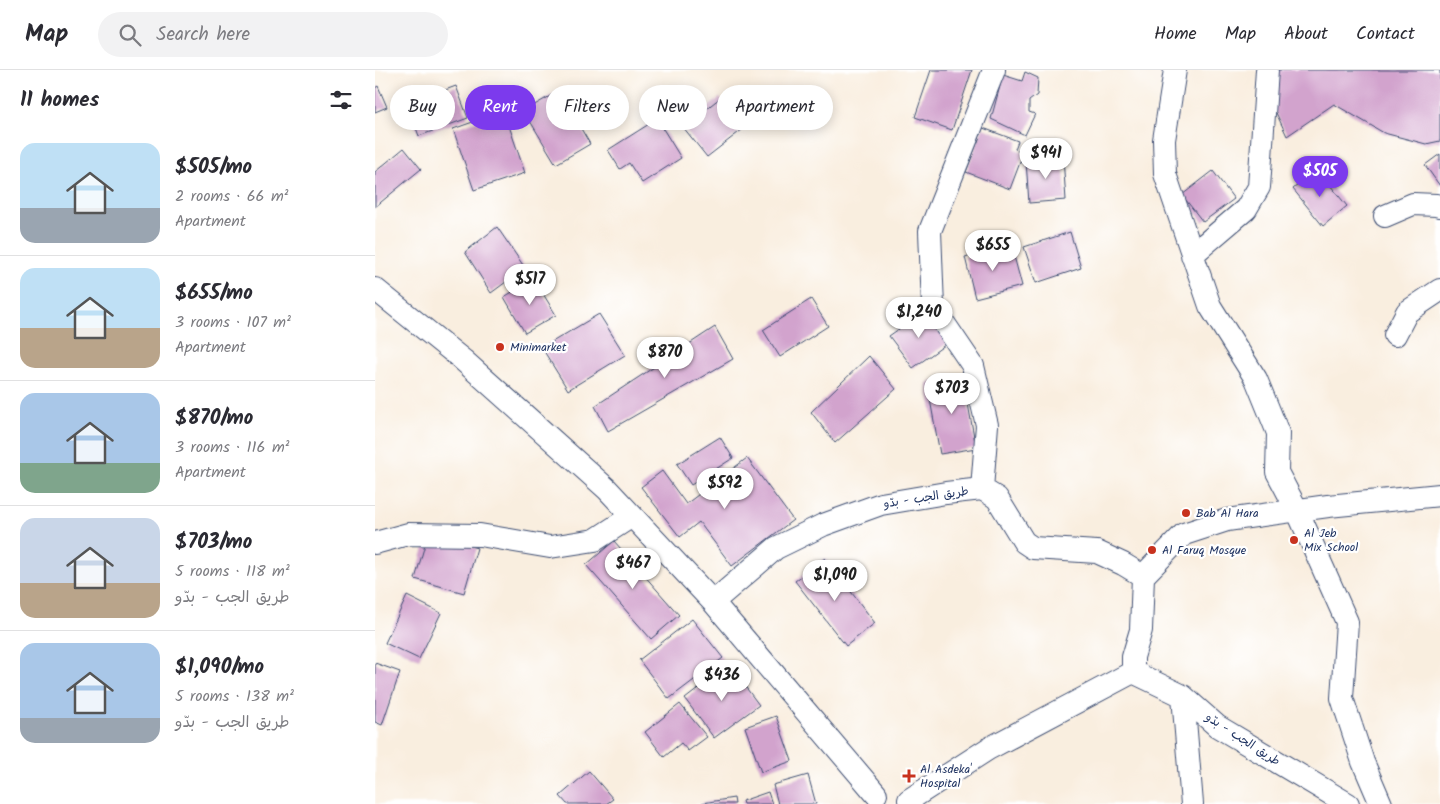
<!DOCTYPE html>
<html lang="en">
<head>
<meta charset="utf-8">
<style>
  body { margin:0; font-family:Kalam,"Playpen Sans Arabic",sans-serif; background:#f2f2f3; color:#2b2b33; height:100vh; display:flex; flex-direction:column; font-size:19px; white-space:nowrap }
  * { box-sizing:border-box; margin:0 }
  p { font-size:16px; color:#7c7c81 }
  .icon { flex:none; width:28px; height:28px; fill:none; stroke:currentColor; stroke-width:2; stroke-linecap:round; stroke-linejoin:round }
  .map { position:relative; flex:1; overflow:hidden }
  .details { display:flex; flex-direction:column; background:#fff; width:375px }
  .details>* { flex:none }
  .guide { position:absolute; left:15px; top:15px; width:475px; height:45px; display:flex; gap:10px }
  .price { position:absolute; translate:-50% -42px; padding:0 11px; border-radius:18px; background:#fff; color:#222; font-size:16px; line-height:32px; filter:drop-shadow(0 1px 2px #0008) }
  .price::after { content:''; position:absolute; left:50%; top:30px; width:15px; height:11px; margin-left:-8px; background:inherit; clip-path:polygon(0 0,100% 0,50% 100%) }
  .price.on { background:#7c3aed; color:#fff }
  ul { padding:0; list-style:none }
  li { display:flex; align-items:center; gap:15px; height:125px; padding:0 20px }
  li+li { border-top:1px solid #e1e1e2 }
  li span { display:grid; place-items:center; flex:none; width:140px; height:100px; border-radius:15px; color:#555 }
  li>.icon { margin-inline-start:auto }
  span .icon { width:60px; height:60px; fill:#fffc; stroke-width:1 }
  li b { font-size:21px }
  h2 { display:flex; justify-content:space-between; align-items:center; height:60px; padding:0 20px; font-size:21px }
  .tag { padding:0 18px; border-radius:22px; background:#fff; box-shadow:0 2px 12px #0003; font-size:18px; line-height:45px }
  .tag.on { background:#7c3aed; color:#fff }
  header { display:flex; align-items:center; gap:30px; box-sizing:border-box; height:70px; padding:0 25px; background:#fff; border-bottom:1px solid #e1e1e2 }
  header strong { font-size:24px }
  nav { display:flex; gap:28px; margin-inline-start:auto; font-size:18px }
  .search { width:350px; height:45px; background:#f2f2f3; display:flex; align-items:center; gap:12px; box-sizing:border-box; padding:0 18px; border-radius:28px; color:#7c7c81; font-size:19px }
  main { display:flex; flex:1; min-height:0 }
  .map>svg:first-child { display:block }
  .building { fill:#d2a3cd }
  .lines { fill:none; stroke-linecap:round; stroke-linejoin:round }
  .minor-casing { stroke:#3c4c71; stroke-width:24 }
  .minor { stroke:#fff; stroke-width:22 }
  .poi-dot { fill:#c8321e; stroke:#fff; stroke-width:2 }
  .labels { text-anchor:middle; stroke-width:4.5; stroke-linejoin:round; paint-order:stroke }
  .poi-label { font-size:12px; fill:#1b2f5e; stroke:#fff; text-anchor:start }
  .street-label { font-size:12px; fill:#1b2f5e; stroke:#fff }
</style>
</head>
<body>
<header>
<strong>Map</strong>
<div class="search"><svg class="icon" aria-label="search" viewBox="0 0 24 24"><circle cx="10" cy="10" r="6"/><path d="M15 15l6 6"/></svg>Search here</div>
<nav><a>Home</a><a>Map</a><a>About</a><a>Contact</a></nav>
</header>
<main>
<section class="details">
<h2>11 homes<svg class="icon" aria-label="filters" viewBox="0 0 24 24"><path d="M4 7h16M4 17h16"/><circle cx="9" cy="7" r="2"/><circle cx="15" cy="17" r="2"/></svg></h2>
<ul>
<li><span style="background:linear-gradient(#bfe0f5 65%,#9aa5b1 0)"><svg class="icon" aria-label="home" viewBox="0 0 24 24"><path d="M3 11l9-7 9 7M6 9v11h12V9"/></svg></span><div><b>$505/mo</b><p>2 rooms · 66 m²</p><p>Apartment</p></div></li>
<li><span style="background:linear-gradient(#bfe0f5 60%,#b9a48a 0)"><svg class="icon" aria-label="home" viewBox="0 0 24 24"><path d="M3 11l9-7 9 7M6 9v11h12V9"/></svg></span><div><b>$655/mo</b><p>3 rooms · 107 m²</p><p>Apartment</p></div></li>
<li><span style="background:linear-gradient(#a9c7e8 70%,#7fa58c 0)"><svg class="icon" aria-label="home" viewBox="0 0 24 24"><path d="M3 11l9-7 9 7M6 9v11h12V9"/></svg></span><div><b>$870/mo</b><p>3 rooms · 116 m²</p><p>Apartment</p></div></li>
<li><span style="background:linear-gradient(#c9d6e8 65%,#b9a48a 0)"><svg class="icon" aria-label="home" viewBox="0 0 24 24"><path d="M3 11l9-7 9 7M6 9v11h12V9"/></svg></span><div><b>$703/mo</b><p>5 rooms · 118 m²</p><p>طريق الجب - بدّو</p></div></li>
<li><span style="background:linear-gradient(#a9c7e8 75%,#9aa5b1 0)"><svg class="icon" aria-label="home" viewBox="0 0 24 24"><path d="M3 11l9-7 9 7M6 9v11h12V9"/></svg></span><div><b>$1,090/mo</b><p>5 rooms · 138 m²</p><p>طريق الجب - بدّو</p></div></li>
</ul>
</section>
<div class="map">
<svg width="1065" height="734" viewBox="0 0 1065 734">
  <rect width="100%" height="100%" fill="#fff"/>
  <filter id="ink" filterUnits="userSpaceOnUse"><feTurbulence type="fractalNoise" baseFrequency=".02" numOctaves="2"/><feDisplacementMap in="SourceGraphic" scale="10" xChannelSelector="R" yChannelSelector="G"/><feConvolveMatrix kernelMatrix="1 2 1 2 8 2 1 2 1" color-interpolation-filters="sRGB"/></filter>
  <filter id="wash" filterUnits="userSpaceOnUse"><feTurbulence type="fractalNoise" baseFrequency=".0096" numOctaves="4" result="noise"/><feDisplacementMap in="SourceGraphic" scale="20" xChannelSelector="R" yChannelSelector="G"/><feGaussianBlur stdDeviation="1.12" result="paint"/><feColorMatrix in="noise" values="0 0 0 0 0 0 0 0 0 0 0 0 0 0 0 0 0 1.4 0 .05"/><feComposite in="paint" operator="in"/></filter>
  <g filter="url(#wash)">
    <rect width="100%" height="100%" fill="#f9eedf"/>
    <g id="blocks">
      <path class="building" d="M556 0H597L577 60 540 47Z
        M896 0H1065V71L1051 74 1009 63 959 34 912 66 895 30Z
        M650 2 663 8 662 25 654 31V42L660 44 650 65 616 49 628 5 647 11Z
        M3 16 12 37 0 42V18Z
        M81 16 93 48 44 66 32 34Z
        M184 21 215 74 181 94 149 41Z
        M345 28 368 59 332 87 308 57Z
        M129 41 150 103 99 120 78 59Z
        M282 49 306 88 267 113 254 93 245 99 233 80Z
        M608 58 643 71 640 79 649 82 635 119 591 102Z
        M29 78 46 99 0 137V102Z
        M1065 84V116L1050 95Z
        M688 88 691 130 654 133 651 91Z
        M942 99 972 136 948 156 918 119Z
        M838 101 859 129 828 152 807 125Z
        M122 157 150 198 116 223 90 182Z
        M695 162 706 198 661 213 649 177Z
        M636 175 647 216 600 228 590 187Z
        M159 209 181 245 150 263 129 227Z
        M436 229 453 256 405 287 388 260Z
        M551 240 574 272 538 298 514 266Z
        M224 244 250 285 193 320 167 278Z
        M340 257 358 289 233 361 220 336Z
        M494 286 521 319 460 373 436 342Z
        M588 306 601 378 565 384 552 313Z
        M345 367 358 388 316 415 302 394Z
        M372 388 418 450 357 496 324 452 305 467 266 417 287 401 311 434Z
        M53 464 102 478 89 523 40 509Z
        M239 471 304 545 276 569 211 495Z
        M450 488 500 553 471 576 420 511Z
        M32 526 66 543 44 589 10 573Z
        M317 549 348 588 294 629 264 590Z
        M0 593 25 602 7 655 0 652Z
        M354 595 384 635 339 668 310 629Z
        M305 634 332 667 313 681 306 673 289 687 270 662Z
        M401 646 417 691 386 702 370 657Z
        M214 701 238 729 231 734H192L185 726Z
        M433 705 441 734H403L398 715Z
        M393 722 397 734H368L367 731Z
        M359 728 360 734H327V733Z"/>
    </g>
  </g>
  <g filter="url(#ink)">
    <use href="#blocks" fill-opacity="0" stroke="#3c4c71" stroke-width="1"/>
    <g class="lines">
      <defs>
        <path id="minor" d="M800 0 789 70 790 104 835 236 881 309 903 363 902 402 922 440 972 552 967 628 988 692 1006 734
          M1010 146 1038 134 1061 135 1065 136
          M817 185 871 139 884 117 892 0
          M0 219 88 290 232 419 338 532 501 724
          M1020 265 1032 242 1065 220
          M607 419 612 355 598 296 558 237 555 161 619 0
          M0 473 33 464 105 465 175 477 220 470 257 446
          M768 506 809 464 852 450 953 436 1065 425
          M338 532 401 478 448 455 506 434 571 423 607 419 622 428 649 472 658 478 722 482 748 494 768 506 766 560 758 587V602L808 626 842 656 973 734
          M808 626 817 734
          M534 730 613 679 758 602"/>
      </defs>
      <use href="#minor" class="minor-casing"/>
      <use href="#minor" class="minor"/>
    </g>
  </g>
  <g class="poi-dot">
    <circle cx="125" cy="277" r="5"/>
    <circle cx="811" cy="443" r="5"/>
    <circle cx="919" cy="470" r="5"/>
    <circle cx="777" cy="480" r="5"/>
    <path d="M531.5 698.5h5v5h5v5h-5v5h-5v-5h-5v-5h5z"/>
  </g>
  <g class="labels">
    <g class="poi-label">
      <text x="135" y="281">Minimarket</text>
      <text x="821" y="447">Bab Al Hara</text>
      <text x="929" y="467">Al Jeb<tspan x="929" dy="14">Mix School</tspan></text>
      <text x="787" y="484">Al Faruq Mosque</text>
      <text x="545" y="703">Al Asdeka'<tspan x="545" dy="14">Hospital</tspan></text>
    </g>
    <g class="street-label">
      <text transform="translate(551 427) rotate(-9)" y="4">طريق الجب - بدّو</text>
      <text transform="translate(868 669) rotate(33)" y="4">طريق الجب - بدّو</text>
    </g>
  </g>
</svg>
<b class="price" style="left:671px;top:110px">$941</b>
<b class="price on" style="left:945px;top:128px">$505</b>
<b class="price" style="left:618px;top:202px">$655</b>
<b class="price" style="left:155px;top:236px">$517</b>
<b class="price" style="left:544px;top:269px">$1,240</b>
<b class="price" style="left:290px;top:309px">$870</b>
<b class="price" style="left:577px;top:345px">$703</b>
<b class="price" style="left:350px;top:440px">$592</b>
<b class="price" style="left:258px;top:520px">$467</b>
<b class="price" style="left:460px;top:532px">$1,090</b>
<b class="price" style="left:347px;top:632px">$436</b>
<div class="guide">
<a class="tag">Buy</a>
<a class="tag on">Rent</a>
<a class="tag">Filters</a>
<a class="tag">New</a>
<a class="tag">Apartment</a>
</div>
</div>
</main>
</body>
</html>
